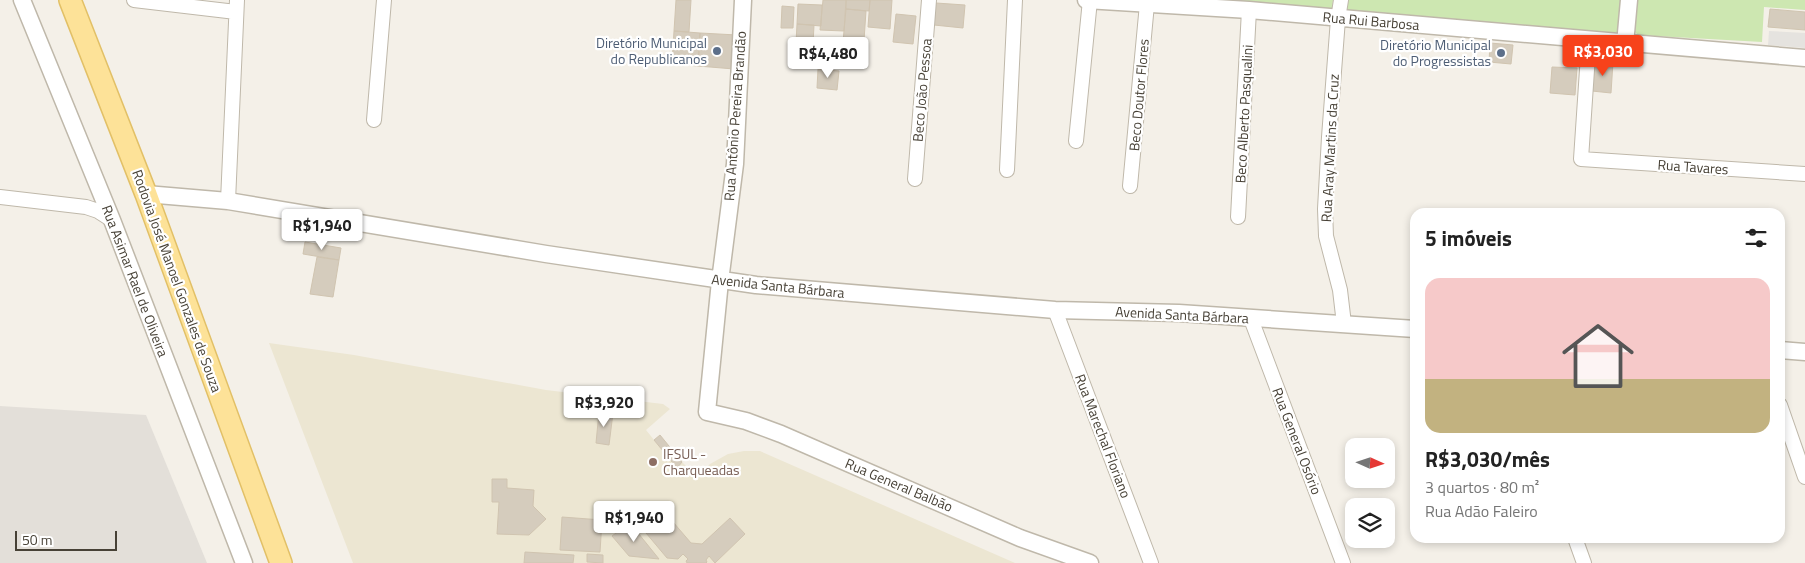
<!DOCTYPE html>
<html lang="pt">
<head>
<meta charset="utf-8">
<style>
  body { margin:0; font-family:"Titillium Web",sans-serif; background:#f2f2f2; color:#222; height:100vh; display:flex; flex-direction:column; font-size:19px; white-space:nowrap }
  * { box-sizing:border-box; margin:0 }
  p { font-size:16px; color:#767676 }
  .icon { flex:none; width:28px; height:28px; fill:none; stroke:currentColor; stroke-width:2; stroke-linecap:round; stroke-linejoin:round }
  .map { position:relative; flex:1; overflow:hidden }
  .details { position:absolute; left:1410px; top:208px; width:375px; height:335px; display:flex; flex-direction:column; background:#fff; border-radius:15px; box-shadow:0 2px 8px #0003 }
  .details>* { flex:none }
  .needle { width:32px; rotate:93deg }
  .fabs { position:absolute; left:1345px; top:438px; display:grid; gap:10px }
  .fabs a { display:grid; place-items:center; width:50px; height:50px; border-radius:10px; background:#fff; box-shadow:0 2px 8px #0003; font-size:25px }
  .scale { position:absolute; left:15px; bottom:12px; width:102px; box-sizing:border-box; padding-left:5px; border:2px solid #474136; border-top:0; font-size:14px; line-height:18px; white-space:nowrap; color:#474136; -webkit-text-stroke:4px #fff; paint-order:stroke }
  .price { position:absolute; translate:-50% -42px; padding:0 11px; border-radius:5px; background:#fff; color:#222; font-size:16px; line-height:32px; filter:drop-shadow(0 1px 2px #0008) }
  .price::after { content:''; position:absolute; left:50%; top:30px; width:15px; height:11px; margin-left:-8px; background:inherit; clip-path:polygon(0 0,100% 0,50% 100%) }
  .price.current { background:#f7421b; color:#fff }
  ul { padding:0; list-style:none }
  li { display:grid; align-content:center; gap:10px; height:265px; padding:0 15px }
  li span { display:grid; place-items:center; height:155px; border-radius:15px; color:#555 }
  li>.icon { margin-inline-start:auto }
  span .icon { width:90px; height:90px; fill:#fffc; stroke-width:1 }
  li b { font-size:21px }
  h2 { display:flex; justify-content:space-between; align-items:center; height:60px; padding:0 15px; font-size:21px }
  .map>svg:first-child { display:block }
  .industrial { fill:#e3dfd9 }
  .education { fill:#ece6d2 }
  .green { fill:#cde7b1 }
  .parking { fill:#e5e3df }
  .building { fill:#d5ccbd; stroke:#d0c4b0 }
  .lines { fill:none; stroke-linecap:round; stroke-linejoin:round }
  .minor-casing { stroke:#bfb8aa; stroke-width:16 }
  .tertiary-casing { stroke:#bfb8aa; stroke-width:19 }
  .primary-casing { stroke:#e2c067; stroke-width:24 }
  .minor { stroke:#fff; stroke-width:14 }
  .tertiary { stroke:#fff; stroke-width:16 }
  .primary { stroke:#fde298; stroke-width:21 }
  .service-dot { fill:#5c6f8a; stroke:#fff; stroke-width:2 }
  .education-dot { fill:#8d6e63; stroke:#fff; stroke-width:2 }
  .labels { text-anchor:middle; stroke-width:4.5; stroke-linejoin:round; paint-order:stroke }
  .street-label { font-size:14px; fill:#474136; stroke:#fff }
  .service-label { font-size:14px; fill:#4e5e75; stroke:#fff; text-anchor:end }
  .education-label { font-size:14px; fill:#785e54; stroke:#fff; text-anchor:start }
</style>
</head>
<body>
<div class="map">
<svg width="1805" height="563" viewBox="0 0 1805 563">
  <rect width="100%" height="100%" fill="#f4f0e8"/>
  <path class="industrial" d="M0 406 146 415 207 563H0Z"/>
  <path class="education" d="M269 343 354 355 546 390 663 404 670 409 646 430 676 467 682 462 696 476 710 464 728 454 744 451H760L1015 563H353Z"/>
  <path class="green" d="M1202 0H1333L1332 10Z
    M1348 0H1624L1619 31 1613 34 1346 12Z
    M1638 0H1805V10L1764 7 1762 42 1638 35 1635 32Z"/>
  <path class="parking" d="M1769 31 1805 33V48L1768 45Z"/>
  <path class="building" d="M676 0H691L689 32 674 31Z
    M823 0H846L844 31 820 30Z
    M846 0H870L869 11 846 9Z
    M870 0H892L890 29 868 27Z
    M936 3 965 5 963 28 934 25Z
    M798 4 822 5 821 26 797 24Z
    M782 6 794 7 793 28H781Z
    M846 9 866 11 863 55 842 53Z
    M1770 9 1805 12V30L1768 27Z
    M896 14 916 16 913 44 893 42Z
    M797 24 814 25 813 44 796 43Z
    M674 31 700 33 698 66 672 64Z
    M700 33 737 35 734 69 698 66Z
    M796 43 819 44V53L795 51Z
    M1490 43 1513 45 1511 64 1489 62Z
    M819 47 830 48 829 70 818 69Z
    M1594 61 1613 62 1611 93 1592 91Z
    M1552 67 1577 68 1575 95 1550 93Z
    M818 69 839 71 837 90 817 88Z
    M305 242 341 248 339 260 303 254Z
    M317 257 339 260 333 297 310 294Z
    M599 412 613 413 609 445 596 443Z
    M660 435 682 462 677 468 654 440Z
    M492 479H507V488L534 490 533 506 546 519 529 535 497 534 499 502H492Z
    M667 515 691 543 702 544 730 518 745 534 715 563 709 556 706 560 707 562 706 563H687L686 561 688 559 683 554 678 559 667 558 646 533Z
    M562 517 602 520 600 552 560 550Z
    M630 523 659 559 629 556 612 536Z
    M525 552 574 555 573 563H524Z
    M587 554 603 555V563L587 562Z"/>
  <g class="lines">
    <defs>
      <path id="minor" d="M134 0 236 12
        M1341 0 1338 19 1329 137 1325 209 1326 236 1340 290 1344 324
        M1589 40 1581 159 1805 174
        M374 120 384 0
        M1076 141 1090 0
        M1007 170 1015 0
        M915 179 929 0
        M1130 186 1147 4
        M0 197 86 207 98 211 112 220
        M228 201 237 0
        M1238 217 1249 10
        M1055 310 1151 563
        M1251 319 1343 563
        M1780 405 1805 477
        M1575 538 1584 563"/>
      <path id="tertiary" d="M22 0 112 220 244 563
        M743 0 735 164 720 281 707 412 746 421 781 434 1020 538 1090 563
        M1086 0 1249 10 1805 58
        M1625 44 1629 0
        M146 194 228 201 546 254 756 285 1055 310 1179 313 1415 329
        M1780 350 1805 352"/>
      <path id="primary" d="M70 0 146 194 281 563"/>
    </defs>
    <use href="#minor" class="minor-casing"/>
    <use href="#tertiary" class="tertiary-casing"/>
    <use href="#primary" class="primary-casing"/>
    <use href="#minor" class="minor"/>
    <use href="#tertiary" class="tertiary"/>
    <use href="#primary" class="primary"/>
  </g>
  <g class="service-dot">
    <circle cx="717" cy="51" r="5"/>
    <circle cx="1501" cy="53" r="5"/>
  </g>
  <circle class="education-dot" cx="653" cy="462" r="5"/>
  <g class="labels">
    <g class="street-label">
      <text transform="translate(1371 21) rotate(5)" y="5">Rua Rui Barbosa</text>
      <text transform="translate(922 90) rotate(-85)" y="5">Beco João Pessoa</text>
      <text transform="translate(1139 95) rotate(-85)" y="5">Beco Doutor Flores</text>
      <text transform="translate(1244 114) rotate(-87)" y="5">Beco Alberto Pasqualini</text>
      <text transform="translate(735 116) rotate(-86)" y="5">Rua Antônio Pereira Brandão</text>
      <text transform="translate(1330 148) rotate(-87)" y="5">Rua Aray Martins da Cruz</text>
      <text transform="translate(1693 167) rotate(4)" y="5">Rua Tavares</text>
      <text transform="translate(135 281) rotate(69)" y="5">Rua Asimar Rael de Oliveira</text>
      <text transform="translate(177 281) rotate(70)" y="5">Rodovia José Manoel Gonzales de Souza</text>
      <text transform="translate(778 286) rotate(6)" y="5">Avenida Santa Bárbara</text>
      <text transform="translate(1182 315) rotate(3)" y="5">Avenida Santa Bárbara</text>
      <text transform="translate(1103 436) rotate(69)" y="5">Rua Marechal Floriano</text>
      <text transform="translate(1297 441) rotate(69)" y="5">Rua General Osório</text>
      <text transform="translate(899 485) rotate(23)" y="5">Rua General Balbão</text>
    </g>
    <g class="service-label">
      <text x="707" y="48">Diretório Municipal<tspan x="707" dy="16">do Republicanos</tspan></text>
      <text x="1491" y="50">Diretório Municipal<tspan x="1491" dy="16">do Progressistas</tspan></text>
    </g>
    <g class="education-label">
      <text x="663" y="459">IFSUL -<tspan x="663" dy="16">Charqueadas</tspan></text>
    </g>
  </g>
</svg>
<div class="fabs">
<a><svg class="needle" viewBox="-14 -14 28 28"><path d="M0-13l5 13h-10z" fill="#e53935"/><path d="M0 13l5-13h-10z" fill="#767676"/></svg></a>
<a><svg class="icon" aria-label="layers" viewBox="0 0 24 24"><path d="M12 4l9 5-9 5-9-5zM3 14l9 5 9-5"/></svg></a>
</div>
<div class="scale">50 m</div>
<b class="price current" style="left:1603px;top:77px">R$3,030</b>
<b class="price" style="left:828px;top:79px">R$4,480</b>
<b class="price" style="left:322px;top:251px">R$1,940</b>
<b class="price" style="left:604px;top:428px">R$3,920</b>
<b class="price" style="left:634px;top:543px">R$1,940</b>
<section class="details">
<h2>5 imóveis<svg class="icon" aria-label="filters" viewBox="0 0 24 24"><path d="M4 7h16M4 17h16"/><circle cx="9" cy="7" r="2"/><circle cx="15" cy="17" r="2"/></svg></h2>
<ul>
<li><span style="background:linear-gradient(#f6c9c9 65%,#c2b280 0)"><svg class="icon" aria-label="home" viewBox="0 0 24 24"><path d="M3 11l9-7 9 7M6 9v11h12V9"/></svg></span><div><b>R$3,030/mês</b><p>3 quartos · 80 m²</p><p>Rua Adão Faleiro</p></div></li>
</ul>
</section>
</div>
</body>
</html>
